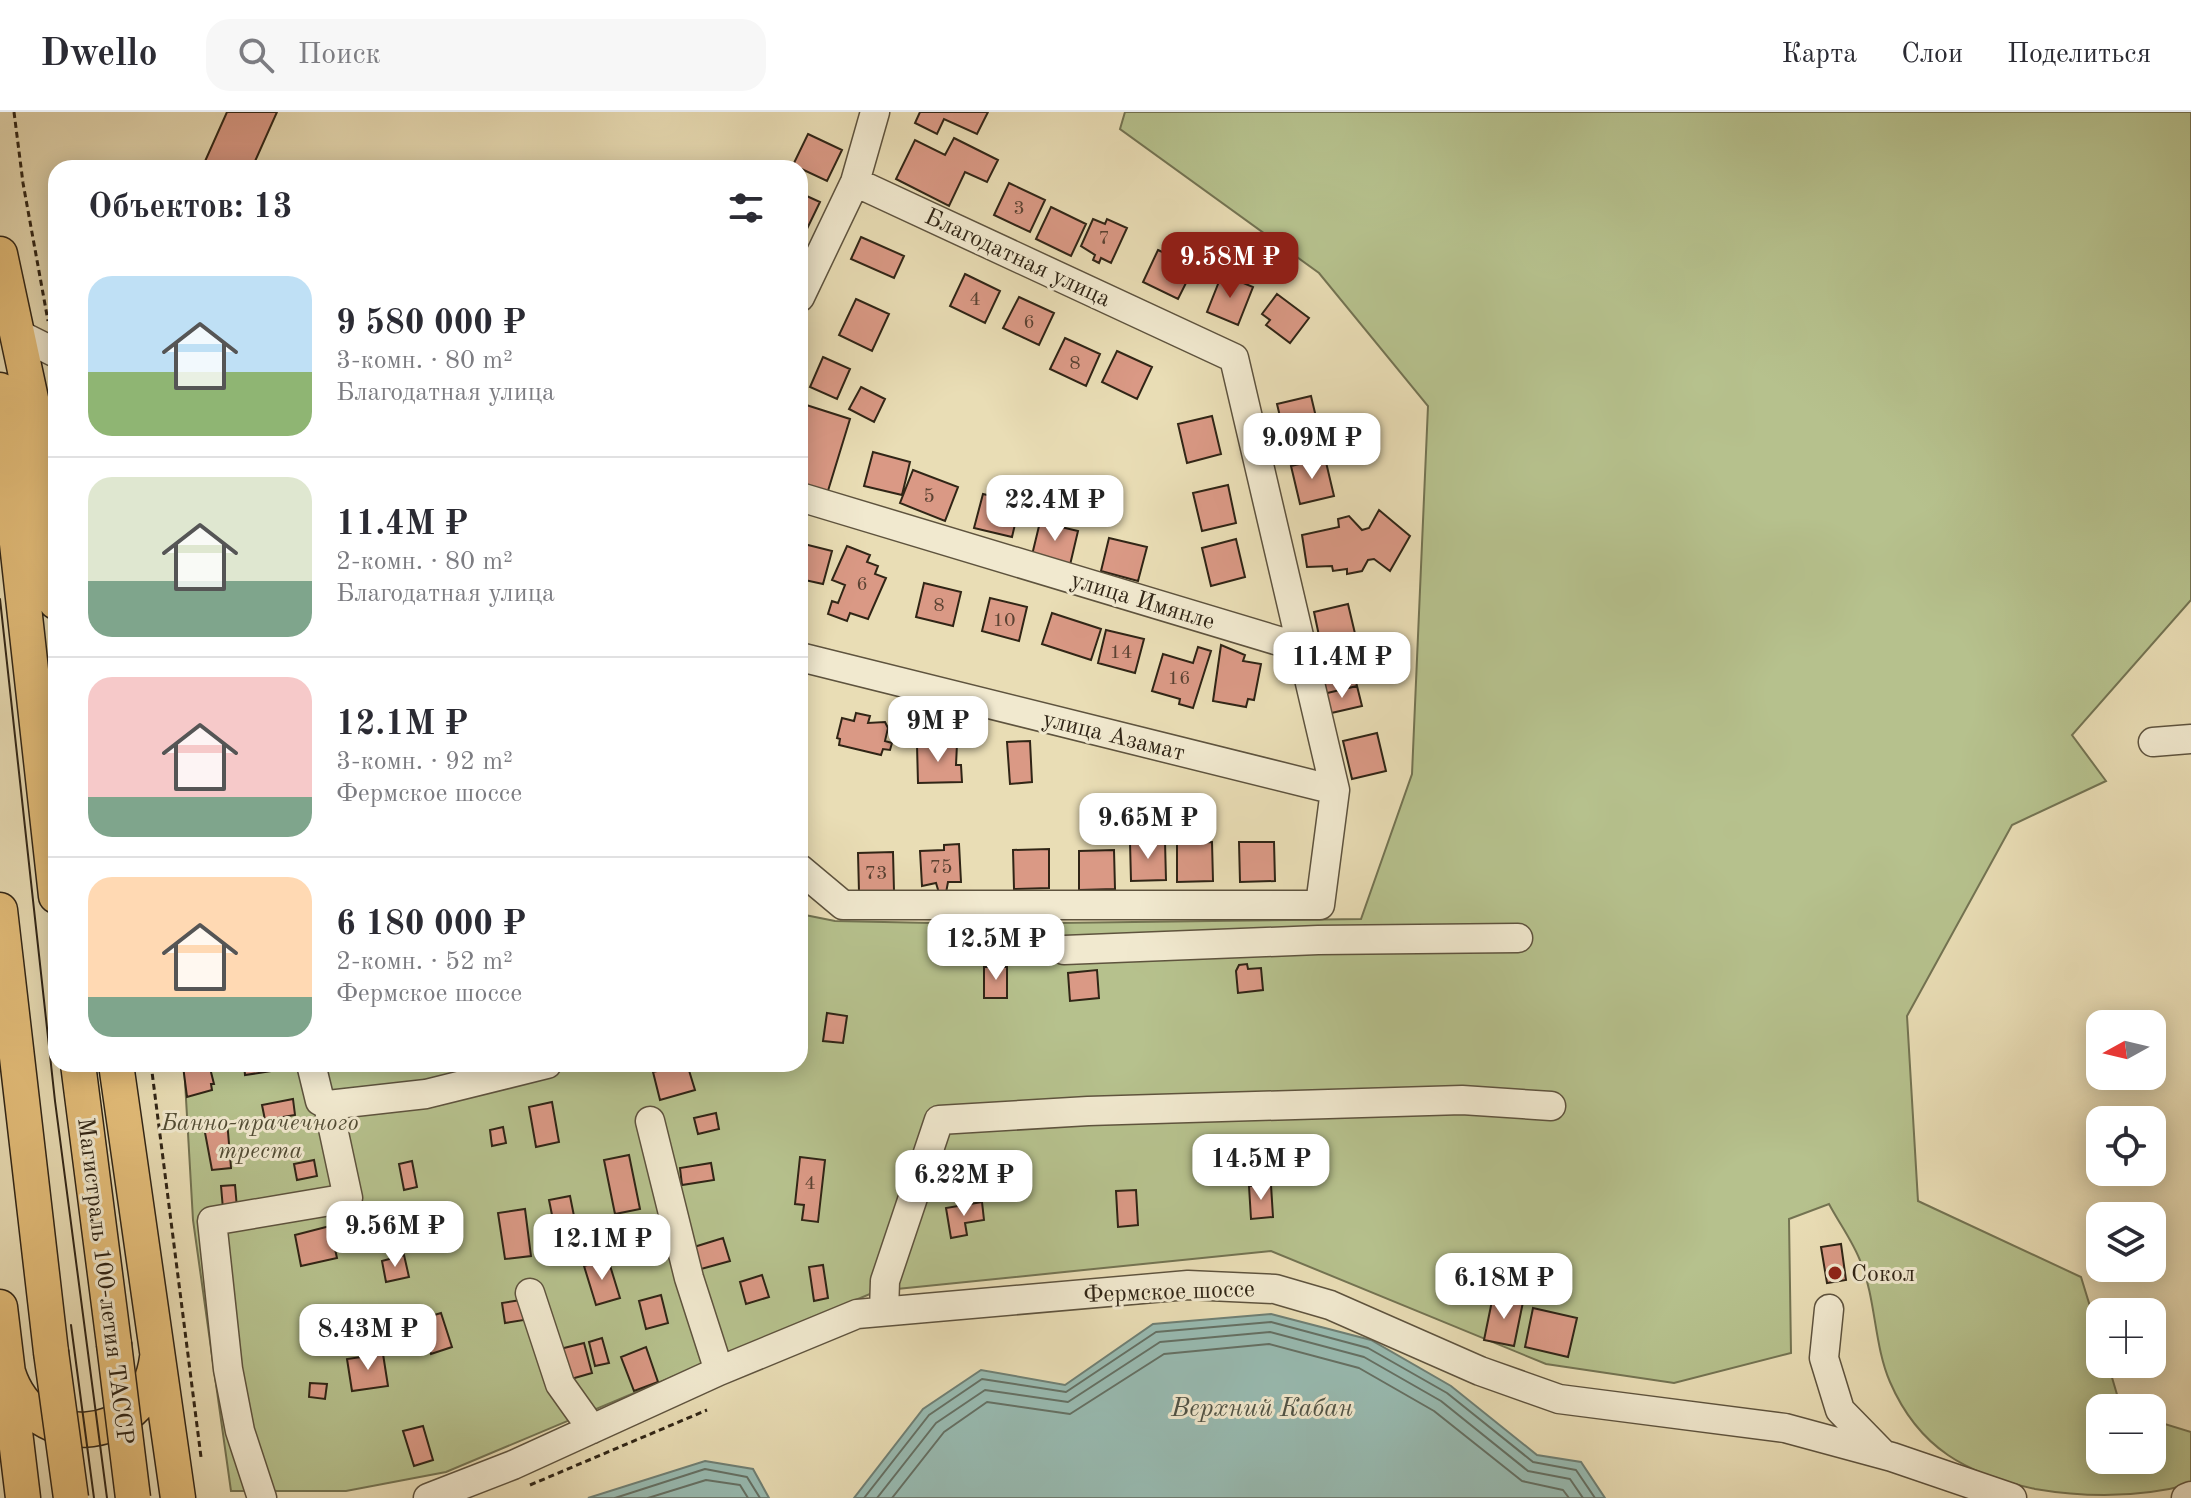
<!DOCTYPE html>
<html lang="ru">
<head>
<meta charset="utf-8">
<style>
  body { margin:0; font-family:"Old Standard TT",serif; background:#f7f7f7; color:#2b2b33; height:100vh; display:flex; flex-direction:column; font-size:30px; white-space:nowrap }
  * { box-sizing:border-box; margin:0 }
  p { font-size:26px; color:#7c7c81 }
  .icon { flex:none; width:44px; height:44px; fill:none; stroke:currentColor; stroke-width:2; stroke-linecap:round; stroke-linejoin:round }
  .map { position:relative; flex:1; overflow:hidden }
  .details { position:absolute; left:48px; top:48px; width:760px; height:912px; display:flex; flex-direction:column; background:#fff; border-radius:24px; box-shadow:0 4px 20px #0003 }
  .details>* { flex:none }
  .needle { width:52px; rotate:262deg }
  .fabs { position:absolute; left:2086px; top:898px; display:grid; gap:16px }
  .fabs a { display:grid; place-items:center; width:80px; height:80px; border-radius:16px; background:#fff; box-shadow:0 4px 20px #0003; font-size:40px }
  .price { position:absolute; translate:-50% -68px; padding:0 18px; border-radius:16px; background:#fff; color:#222; font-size:26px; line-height:52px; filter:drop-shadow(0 2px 4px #0008) }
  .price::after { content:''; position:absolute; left:50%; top:48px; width:24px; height:18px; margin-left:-12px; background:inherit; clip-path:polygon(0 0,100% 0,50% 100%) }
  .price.on { background:#8f2418; color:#fff }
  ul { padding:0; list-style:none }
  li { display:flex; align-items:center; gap:24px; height:200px; padding:0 40px }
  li+li { border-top:2px solid #e1e1e2 }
  li span { display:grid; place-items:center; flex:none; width:224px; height:160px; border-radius:24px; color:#555 }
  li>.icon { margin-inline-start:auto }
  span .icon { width:96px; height:96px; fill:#fffc; stroke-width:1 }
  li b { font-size:34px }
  h2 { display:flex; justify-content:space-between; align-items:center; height:96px; padding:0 40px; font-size:34px }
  header { display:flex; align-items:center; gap:48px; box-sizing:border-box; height:112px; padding:0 40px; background:#fff; border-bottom:2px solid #e1e1e2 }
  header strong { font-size:38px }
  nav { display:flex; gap:44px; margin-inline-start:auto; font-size:28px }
  .search { width:560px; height:72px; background:#f7f7f7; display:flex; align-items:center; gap:20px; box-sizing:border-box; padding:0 28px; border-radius:24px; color:#7c7c81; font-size:30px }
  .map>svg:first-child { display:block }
  .green { fill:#b6c18d; stroke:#737352; stroke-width:2 }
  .water { fill:#98bbb2; stroke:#6e7f74; stroke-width:2 }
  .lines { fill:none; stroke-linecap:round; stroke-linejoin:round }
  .shore { stroke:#647064; stroke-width:2 }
  .building { fill:#da9985; stroke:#302516; stroke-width:2 }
  .minor-casing { stroke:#5e533e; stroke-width:31 }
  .major-casing { stroke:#302516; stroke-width:37 }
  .path { stroke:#302516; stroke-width:3; stroke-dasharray:6 4; stroke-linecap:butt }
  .minor { stroke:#f1e9cf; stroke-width:28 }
  .major { stroke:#e4be7a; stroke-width:34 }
  .tram { stroke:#302516; stroke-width:2 }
  .major-bridge-casing { stroke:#302516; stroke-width:37; stroke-linecap:butt }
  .major-bridge { stroke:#e4be7a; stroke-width:34 }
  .poi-dot { fill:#8f2418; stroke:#f1e9cf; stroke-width:3 }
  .labels { text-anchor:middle; stroke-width:6; stroke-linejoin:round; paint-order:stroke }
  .number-label { font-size:20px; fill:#5a4232 }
  .street-label { font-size:24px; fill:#302516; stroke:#f1e9cf }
  .park-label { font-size:24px; font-style:italic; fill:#524c34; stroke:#f1e9cf }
  .poi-label { font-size:24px; fill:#302516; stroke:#f1e9cf; text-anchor:start }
  .water-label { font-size:26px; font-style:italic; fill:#4f5245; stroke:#f1e9cf }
</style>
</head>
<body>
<header>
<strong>Dwello</strong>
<div class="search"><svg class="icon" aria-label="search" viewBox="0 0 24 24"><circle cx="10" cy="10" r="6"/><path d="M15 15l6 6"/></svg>Поиск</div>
<nav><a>Карта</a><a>Слои</a><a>Поделиться</a></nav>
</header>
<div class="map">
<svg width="2191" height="1386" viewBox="0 0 2191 1386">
  <rect width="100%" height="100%" fill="#e9ddb5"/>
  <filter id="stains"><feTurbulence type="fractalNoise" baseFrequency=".0025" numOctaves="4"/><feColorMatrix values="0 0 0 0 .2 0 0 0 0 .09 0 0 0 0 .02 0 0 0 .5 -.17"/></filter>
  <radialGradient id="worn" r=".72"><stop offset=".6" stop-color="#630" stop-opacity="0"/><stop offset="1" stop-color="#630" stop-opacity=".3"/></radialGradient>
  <path class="green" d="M1125 0H2191V488L2072 623 2106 669 2012 713 1907 904 1918 1089 2081 1165 2100 1227V1252H2108L2121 1296H2100V1348H2152V1308L2191 1320V1372C2139 1386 2088 1386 2035 1377 1967 1362 1919 1337 1890 1270 1874 1233 1876 1188 1861 1151 1854 1131 1839 1111 1829 1092L1789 1107 1791 1241 1674 1271 1546 1252 1271 1139 877 1179 446 1360 346 1379H231L193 1108 184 952H800V802L835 809 982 812 1361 807 1412 662 1428 294 1319 161 1120 17Z"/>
  <path class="water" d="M1271 1202 1371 1228 1451 1274 1537 1343 1581 1350 1605 1386H854L923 1297 981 1258 1065 1273 1153 1212Z
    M705 1349 753 1357 769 1386H588Z"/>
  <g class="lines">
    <path class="shore" d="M615 1386 705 1357 747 1365 760 1386
      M648 1386 706 1368 740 1373 748 1386
      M864 1386 929 1303 982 1267 1066 1280 1156 1220 1271 1210 1368 1236 1447 1281 1533 1350 1576 1358 1595 1386
      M877 1386 936 1311 985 1278 1068 1290 1160 1230 1270 1220 1364 1245 1441 1289 1528 1359 1570 1367 1583 1386
      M892 1386 944 1320 987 1290 1070 1302 1164 1242 1269 1232 1359 1256 1434 1299 1522 1369 1563 1378 1569 1386"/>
  </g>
  <path class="building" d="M227 0H277L252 56H202Z
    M920 0H988L977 22 944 7 937 22 915 11Z
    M808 22 842 38 827 69 793 53Z
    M954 26 998 48 987 70 965 60 949 94 896 67 915 28 945 43Z
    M1009 71 1045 88 1030 120 994 103Z
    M800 81 820 90 805 121 800 119Z
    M1051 95 1086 112 1071 144 1036 127Z
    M1093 107 1105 112 1107 107 1127 116 1111 151 1101 146 1099 151 1093 148 1095 143 1081 134Z
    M861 125 904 144 894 166 851 147Z
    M1158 138 1194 155 1178 187 1143 170Z
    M965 162 1000 179 985 211 950 194Z
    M1222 162 1253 175 1238 213 1207 200Z
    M1277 182 1309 206 1290 231 1266 213 1270 208 1262 202Z
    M1019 185 1054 201 1039 233 1003 216Z
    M856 187 889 202 872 239 839 223Z
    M1065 226 1100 242 1086 274 1050 257Z
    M1117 239 1152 255 1137 287 1102 270Z
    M823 245 850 257 837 287 810 275Z
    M861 275 885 287 874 310 849 297Z
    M1311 284 1320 322 1286 330 1277 292Z
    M800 291 850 307 827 382 800 374Z
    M1212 304 1221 342 1187 351 1178 312Z
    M873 340 910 350 902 383 864 374Z
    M1325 346 1334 384 1300 392 1291 354Z
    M913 358 958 375 945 409 900 391Z
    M1228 373 1236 411 1202 419 1193 381Z
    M983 382 1020 391 1012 425 974 416Z
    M1379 398 1410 424 1390 459 1374 447 1368 448 1362 459 1347 462V457L1333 459 1332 454 1307 455 1302 423 1339 415 1338 407 1349 404 1362 418 1369 416Z
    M1040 410 1078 419 1070 453 1032 443Z
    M1109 426 1147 435 1138 469 1101 459Z
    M1236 427 1245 465 1211 474 1202 436Z
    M800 431 832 439 823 472 800 467Z
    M847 434 870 443 867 450 878 454 875 462 886 466 868 507 850 501 847 509 828 502 832 489 838 491 845 473 832 468Z
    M924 471 961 480 953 514 916 505Z
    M990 486 1027 495 1019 529 982 519Z
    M1348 492 1357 530 1322 538 1314 500Z
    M1052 501 1101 517 1091 548 1042 532Z
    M1106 518 1144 527 1135 561 1098 551Z
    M1221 533 1245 543 1243 549 1261 552 1254 588 1248 587 1246 595 1213 589Z
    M1198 535 1211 539 1193 596 1179 592 1180 587 1152 579 1163 542 1193 551Z
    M1353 556 1357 574 1323 582 1319 564Z
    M1357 574 1362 594 1327 602 1323 582Z
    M856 601 870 604 868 611 885 610 888 616 885 629 892 631 890 638 883 637 881 643 839 633 840 627 837 626 842 606 854 609Z
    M1377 621 1386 659 1352 667 1343 629Z
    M1030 629 1032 670 1010 672 1007 630Z
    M943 632V635L957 632 956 653H961L962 670 918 671 917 633Z
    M1165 729 1166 768 1131 769 1130 730Z
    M1212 730 1213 769 1177 770V731Z
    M1239 730H1274L1275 769 1240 770Z
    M959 732 961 770H948L946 781H939L936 771 922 774 920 739 944 738V733Z
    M1049 737V776L1014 777 1013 738Z
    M1114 738 1115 777 1079 778V739Z
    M893 740 894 779 859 780 858 741Z
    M1247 852 1248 857 1261 856 1263 878 1238 881 1236 859 1239 853Z
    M984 855H1007V886H984Z
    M1097 858 1099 886 1070 889 1068 861Z
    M827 901 847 904 843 931 823 929Z
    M209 952 214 972H211L212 978 187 985 183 954Z
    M244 952H271L272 959 245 963Z
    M687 952 695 978 660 988 653 960Z
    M293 987 295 1003 265 1008 262 993Z
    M552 990 559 1030 536 1035 529 995Z
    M716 1001 719 1017 698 1022 694 1006Z
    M227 1008 231 1056 212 1058 203 1010Z
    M503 1015 506 1031 492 1034 490 1018Z
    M629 1043 640 1097 615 1102 604 1048Z
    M800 1045 825 1048 818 1110 802 1108 804 1093 795 1092Z
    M314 1048 317 1064 297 1068 294 1052Z
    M412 1049 417 1075 404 1078 399 1052Z
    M711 1051 714 1068 682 1073 680 1056Z
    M235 1073 237 1096 223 1097 221 1074Z
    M1271 1073 1273 1105 1251 1107 1249 1074Z
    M1136 1078 1138 1113 1118 1115 1116 1079Z
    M570 1084 578 1124 557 1128 549 1088Z
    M982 1090 984 1108 965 1111 967 1123 951 1126 946 1096Z
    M525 1097 531 1144 505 1147 498 1101Z
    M330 1114 337 1146 301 1154 295 1123Z
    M723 1126 730 1149 701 1157 694 1135Z
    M1841 1132 1846 1168 1827 1171 1821 1135Z
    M404 1143 409 1165 386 1170 382 1149Z
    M608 1147 620 1186 596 1193 584 1154Z
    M823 1153 828 1186 814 1189 809 1155Z
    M762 1163 769 1185 746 1192 740 1170Z
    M661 1183 668 1211 646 1217 639 1189Z
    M1493 1184 1523 1190 1514 1234 1484 1228Z
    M521 1188 524 1208 505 1211 502 1191Z
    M2099 1195 2128 1199 2100 1200V1228L2095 1227Z
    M1533 1196 1577 1206 1568 1245 1525 1235Z
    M441 1201 452 1235 431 1242 421 1207Z
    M602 1226 609 1251 595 1254 589 1230Z
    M584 1231 592 1261 564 1269 556 1238Z
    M646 1235 658 1270 634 1279 621 1245Z
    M383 1242 388 1274 352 1279 347 1247Z
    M310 1271 327 1272 325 1287 309 1285Z
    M423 1314 433 1348 414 1354 403 1319Z"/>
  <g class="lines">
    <defs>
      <path id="minor" d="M800 185 855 70 875 0
        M18 222 56 241
        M800 385 1302 536
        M800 545 1335 678
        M2153 630 2191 627
        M800 757 843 793H1320L1335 678 1234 246 855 70
        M1064 838 1318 828 1518 826
        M328 993 426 982 547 952
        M650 1009 689 1166 719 1259
        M530 1181 560 1272 592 1317
        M1829 1197 1824 1246 1840 1298 1883 1342
        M884 1199 885 1169 939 1008 1088 999 1462 988 1551 994
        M262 1386 240 1319 228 1257 212 1109 348 1086 328 993 320 989 311 952
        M428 1386 513 1353 719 1259 857 1202 1188 1173 1275 1177 1330 1193 1480 1259 1559 1287 1785 1316 1892 1345 2012 1386
        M2186 1386 2191 1384"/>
      <path id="major" d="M0 142 33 296 56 490
        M0 278 56 784
        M0 798 51 1240
        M78 952 114 1232
        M116 952 178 1386
        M0 1195 23 1386
        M6 1253C27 1343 145 1338 157 1246"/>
    </defs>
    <use href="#minor" class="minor-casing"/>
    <use href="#major" class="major-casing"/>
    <path class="path" d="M14 0 23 71 48 209
      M151 952 201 1345
      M530 1373 707 1298"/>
    <use href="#minor" class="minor"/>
    <use href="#major" class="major"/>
    <path class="tram" d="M0 487 55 989 107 1386
      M71 1213 94 1386"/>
    <defs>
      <path id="major-bridge" d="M114 1232 133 1386
        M51 1240 71 1386"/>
    </defs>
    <use href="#major-bridge" class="major-bridge-casing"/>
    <use href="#major-bridge" class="major-bridge"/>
  </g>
  <circle class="poi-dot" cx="1835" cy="1161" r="8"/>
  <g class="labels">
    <g class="number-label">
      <text x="1019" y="102">3</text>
      <text x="1104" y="132">7</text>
      <text x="975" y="193">4</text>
      <text x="1029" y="216">6</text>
      <text x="1075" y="257">8</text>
      <text x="929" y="390">5</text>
      <text x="862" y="478">6</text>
      <text x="939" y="499">8</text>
      <text x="1004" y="514">10</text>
      <text x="1121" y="546">14</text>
      <text x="1179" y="572">16</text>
      <text x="941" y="761">75</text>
      <text x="876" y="767">73</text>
      <text x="810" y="1077">4</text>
    </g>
    <g class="street-label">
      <text transform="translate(1018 145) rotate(25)" y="8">Благодатная улица</text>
      <text transform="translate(1143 488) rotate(17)" y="8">улица Имянле</text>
      <text transform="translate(1114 623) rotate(14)" y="8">улица Азамат</text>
      <text transform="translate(106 1169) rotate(83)" y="8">Магистраль 100-летия ТАССР</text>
      <text transform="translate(1169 1179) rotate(-2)" y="8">Фермское шоссе</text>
    </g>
    <g class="park-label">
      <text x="260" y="1018">Банно-прачечного<tspan x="260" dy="28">треста</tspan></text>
    </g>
    <g class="poi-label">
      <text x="1851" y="1169">Сокол</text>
    </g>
    <g class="water-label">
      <text x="1262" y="1304">Верхний Кабан</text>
    </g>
  </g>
  <rect width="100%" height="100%" filter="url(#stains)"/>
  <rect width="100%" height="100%" fill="url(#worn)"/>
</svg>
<div class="fabs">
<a><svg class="needle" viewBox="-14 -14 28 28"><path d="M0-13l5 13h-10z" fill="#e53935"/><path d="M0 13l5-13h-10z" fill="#7c7c81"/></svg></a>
<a><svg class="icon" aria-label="locate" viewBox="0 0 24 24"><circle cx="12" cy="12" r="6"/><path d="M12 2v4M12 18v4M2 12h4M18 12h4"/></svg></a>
<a><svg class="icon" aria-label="layers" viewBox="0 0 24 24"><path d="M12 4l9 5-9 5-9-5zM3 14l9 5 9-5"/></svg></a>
<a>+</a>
<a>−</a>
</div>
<b class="price on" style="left:1230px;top:188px">9.58M ₽</b>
<b class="price" style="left:1312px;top:369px">9.09M ₽</b>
<b class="price" style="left:1055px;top:431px">22.4M ₽</b>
<b class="price" style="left:1342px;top:588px">11.4M ₽</b>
<b class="price" style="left:938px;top:652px">9M ₽</b>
<b class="price" style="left:1148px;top:749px">9.65M ₽</b>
<b class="price" style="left:996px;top:870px">12.5M ₽</b>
<b class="price" style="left:1261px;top:1090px">14.5M ₽</b>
<b class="price" style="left:964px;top:1106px">6.22M ₽</b>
<b class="price" style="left:395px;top:1157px">9.56M ₽</b>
<b class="price" style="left:602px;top:1170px">12.1M ₽</b>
<b class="price" style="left:1504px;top:1209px">6.18M ₽</b>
<b class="price" style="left:368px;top:1260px">8.43M ₽</b>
<section class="details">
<h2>Объектов: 13<svg class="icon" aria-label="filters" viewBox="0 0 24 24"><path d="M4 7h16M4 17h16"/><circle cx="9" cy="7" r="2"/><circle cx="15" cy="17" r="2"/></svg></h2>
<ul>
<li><span style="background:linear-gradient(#bfe0f5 60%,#8fb573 0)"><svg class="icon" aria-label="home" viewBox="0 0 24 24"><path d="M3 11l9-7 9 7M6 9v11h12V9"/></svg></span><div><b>9 580 000 ₽</b><p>3-комн. · 80 m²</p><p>Благодатная улица</p></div></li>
<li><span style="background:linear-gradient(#dfe7d0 65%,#7fa58c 0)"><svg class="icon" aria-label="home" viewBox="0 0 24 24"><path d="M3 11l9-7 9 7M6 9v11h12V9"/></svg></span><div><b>11.4M ₽</b><p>2-комн. · 80 m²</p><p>Благодатная улица</p></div></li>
<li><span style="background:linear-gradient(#f6c9c9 75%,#7fa58c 0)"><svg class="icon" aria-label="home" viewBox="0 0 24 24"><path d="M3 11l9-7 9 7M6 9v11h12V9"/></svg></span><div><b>12.1M ₽</b><p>3-комн. · 92 m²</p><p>Фермское шоссе</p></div></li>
<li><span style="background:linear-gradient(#ffd9b3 75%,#7fa58c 0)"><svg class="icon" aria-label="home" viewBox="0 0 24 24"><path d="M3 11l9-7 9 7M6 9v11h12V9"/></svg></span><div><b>6 180 000 ₽</b><p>2-комн. · 52 m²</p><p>Фермское шоссе</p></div></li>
</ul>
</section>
</div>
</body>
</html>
